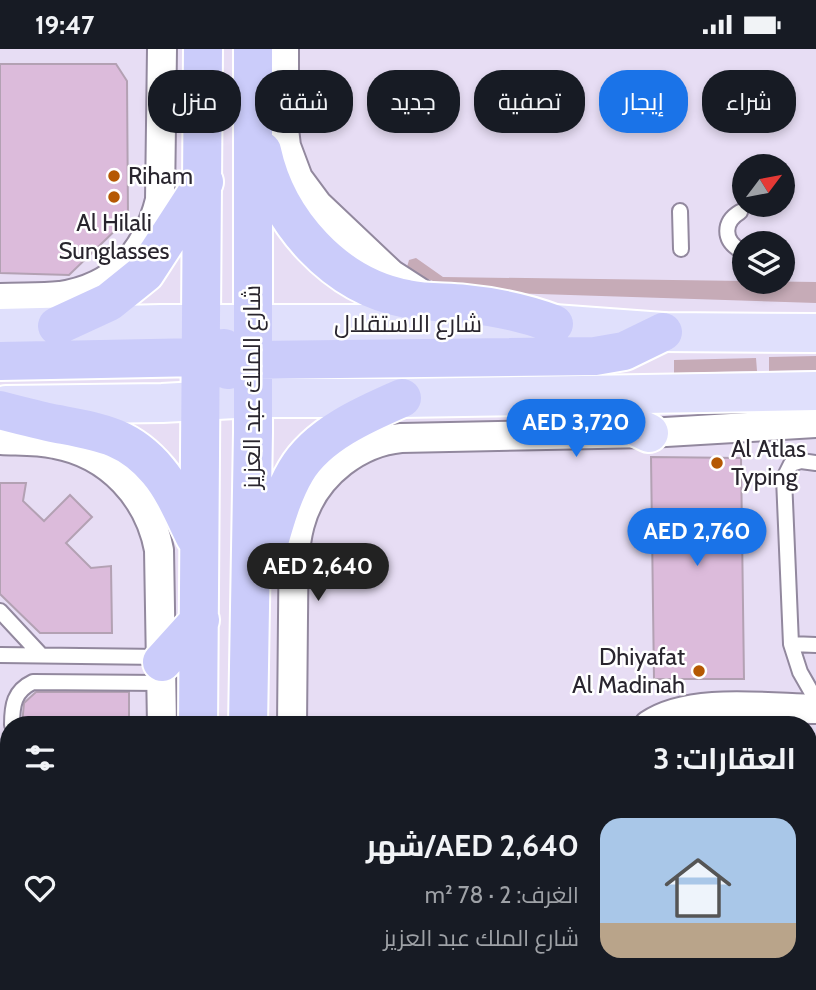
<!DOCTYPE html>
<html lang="ar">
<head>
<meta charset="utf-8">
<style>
  body { margin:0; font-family:Cabin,Cairo,sans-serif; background:#20242c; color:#f1f3f6; direction:rtl; height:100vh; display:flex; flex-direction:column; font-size:26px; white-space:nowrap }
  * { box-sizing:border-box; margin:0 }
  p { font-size:23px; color:#9ea1a6 }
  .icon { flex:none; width:38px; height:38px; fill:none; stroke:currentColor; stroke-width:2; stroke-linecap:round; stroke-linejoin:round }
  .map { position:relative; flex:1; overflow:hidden; direction:ltr }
  .sheet { position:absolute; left:0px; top:667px; width:817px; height:275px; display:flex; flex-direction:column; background:#171b24; border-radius:28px 28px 0 0; box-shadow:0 4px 10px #0003; direction:rtl }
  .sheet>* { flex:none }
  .guide { position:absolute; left:21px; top:21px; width:775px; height:63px; direction:rtl; display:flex; gap:14px }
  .needle { width:46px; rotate:58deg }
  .tools { position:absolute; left:732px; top:105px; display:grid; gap:14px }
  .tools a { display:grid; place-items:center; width:63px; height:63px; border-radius:50%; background:#171b24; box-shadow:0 4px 10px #0003; font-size:35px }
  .price { position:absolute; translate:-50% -60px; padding:0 16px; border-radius:24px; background:#1a73e8; color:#fff; font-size:23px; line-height:46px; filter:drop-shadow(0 2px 4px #0008) }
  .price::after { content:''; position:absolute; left:50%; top:42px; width:21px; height:16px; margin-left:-10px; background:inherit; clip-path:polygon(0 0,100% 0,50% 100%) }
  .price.selected { background:#222; color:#fff }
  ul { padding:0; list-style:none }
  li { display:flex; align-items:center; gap:21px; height:175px; padding:0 21px }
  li+li { border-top:2px solid #363941 }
  li span { display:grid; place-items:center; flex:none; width:196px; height:140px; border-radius:21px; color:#555 }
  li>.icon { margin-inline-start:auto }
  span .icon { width:84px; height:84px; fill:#fffc; stroke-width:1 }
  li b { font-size:30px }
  h2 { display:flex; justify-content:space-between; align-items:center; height:84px; padding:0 21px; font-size:30px }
  .tag { padding:0 24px; border-radius:28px; background:#171b24; box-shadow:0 4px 10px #0003; font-size:24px; line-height:63px }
  .tag.selected { background:#1a73e8; color:#fff }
  .status { display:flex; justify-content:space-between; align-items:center; height:49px; padding:0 35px; background:#171b24; direction:ltr }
  .status svg { height:19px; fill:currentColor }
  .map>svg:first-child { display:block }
  .green { fill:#c6abb7 }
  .building { fill:#dcbbdb; stroke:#b3a1b3; stroke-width:2 }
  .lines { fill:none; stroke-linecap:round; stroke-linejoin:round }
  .lane-casing { stroke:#92889e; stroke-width:18 }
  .street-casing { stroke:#92889e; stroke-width:32 }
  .primary-casing { stroke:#fff; stroke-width:42 }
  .highway-casing { stroke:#fff; stroke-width:42 }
  .path { stroke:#878090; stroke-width:4.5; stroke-dasharray:5 5; stroke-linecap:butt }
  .lane { stroke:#fff; stroke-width:14 }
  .street { stroke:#fff; stroke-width:28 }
  .primary { stroke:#e0e0fc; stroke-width:38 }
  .highway { stroke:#cbccfa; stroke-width:38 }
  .poi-dot { fill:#b55803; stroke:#fff; stroke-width:2.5 }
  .labels { text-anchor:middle; stroke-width:5; stroke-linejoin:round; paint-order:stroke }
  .poi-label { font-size:24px; fill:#29252e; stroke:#fff; text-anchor:start }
  .street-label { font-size:24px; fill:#29252e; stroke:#fff }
</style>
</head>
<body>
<div class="status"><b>19:47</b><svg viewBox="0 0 49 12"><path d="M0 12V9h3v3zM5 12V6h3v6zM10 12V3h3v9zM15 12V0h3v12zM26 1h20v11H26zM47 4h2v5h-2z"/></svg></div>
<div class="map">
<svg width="816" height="941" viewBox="0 0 816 941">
  <rect width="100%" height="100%" fill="#e7ddf4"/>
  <path class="green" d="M416 209 443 228 816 233V254L473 243 445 237 408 222 407 218 409 211Z
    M816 307V321L769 322V308Z
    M756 309 757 322 674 324V311Z"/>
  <path class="building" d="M0 15H116L127 32 128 169 69 226 0 224Z
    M651 408 741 409 744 630H654Z
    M0 434H26L23 452 44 472 70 446 92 468 66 494 91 519 111 517 112 584H40L0 545Z
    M36 643H129V676H22L24 654Z"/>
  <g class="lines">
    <defs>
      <path id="lane" d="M680 162 681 200
        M740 163C723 173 723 191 740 201
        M816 414 801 412 791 415 784 429 791 595 800 623 816 651
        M0 562 41 606
        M791 595 816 596
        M0 606 161 608
        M12 676C12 656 14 642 33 633L162 634
        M13 933V941"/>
      <path id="street" d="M284 0V80L286 97 298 129 318 156 391 225 425 247
        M0 249C20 248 41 249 60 247 115 239 147 203 160 151L162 0
        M0 391C18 392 37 391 55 395 110 405 149 448 159 501L162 676
        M292 676C292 640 293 604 293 568 294 507 289 454 342 413 359 400 380 391 401 389L649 384 816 374
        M649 676C690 648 768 659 816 660
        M619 933 631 941
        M160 941V933
        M290 941V933
        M583 941V933"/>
      <path id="primary" d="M0 279 161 275H554L663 283 816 284
        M592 346 618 369 649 384
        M6 356 162 354 253 349H402L816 342"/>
      <path id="highway" d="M262 102C277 172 335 237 407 250 426 254 446 253 465 255 496 258 525 264 554 275
        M57 277 109 253 145 224 204 133
        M0 312 201 308 224 299
        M228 321 241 314 252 311 595 307 624 302 663 283
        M0 361C19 366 38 371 58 375 100 383 129 387 158 422 174 441 184 466 195 488
        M263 514C272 484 280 449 296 422 317 386 365 365 402 349
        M162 613 200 571
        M198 676 203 0
        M248 676 253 383V0
        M194 933V941
        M257 941 265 933"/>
    </defs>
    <use href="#lane" class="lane-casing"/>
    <use href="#street" class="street-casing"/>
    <use href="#primary" class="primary-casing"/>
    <use href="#highway" class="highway-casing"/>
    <path class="path" d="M0 848H9"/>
    <use href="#lane" class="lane"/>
    <use href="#street" class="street"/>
    <use href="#primary" class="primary"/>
    <use href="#highway" class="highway"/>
  </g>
  <g class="poi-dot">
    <circle cx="114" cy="127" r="7"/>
    <circle cx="114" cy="148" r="7"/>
    <circle cx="717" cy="414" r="7"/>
    <circle cx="699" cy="622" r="7"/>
  </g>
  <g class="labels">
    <g class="poi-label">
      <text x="128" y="135">Riham</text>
      <text x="114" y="182" text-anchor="middle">Al Hilali<tspan x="114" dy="28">Sunglasses</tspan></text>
      <text x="731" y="408">Al Atlas<tspan x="731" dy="28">Typing</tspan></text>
      <text x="685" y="616" text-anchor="end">Dhiyafat<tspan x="685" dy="28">Al Madinah</tspan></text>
    </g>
    <g class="street-label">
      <text x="408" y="283">شارع الاستقلال</text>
      <text transform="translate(252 338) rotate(-90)" y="8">شارع الملك عبد العزيز</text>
    </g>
  </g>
</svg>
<div class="tools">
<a><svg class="needle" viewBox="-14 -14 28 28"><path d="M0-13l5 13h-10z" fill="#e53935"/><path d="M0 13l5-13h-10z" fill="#9ea1a6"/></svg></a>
<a><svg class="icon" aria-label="layers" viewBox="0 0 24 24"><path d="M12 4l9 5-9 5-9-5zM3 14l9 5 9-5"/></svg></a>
</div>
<b class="price" style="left:576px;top:410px">AED 3,720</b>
<b class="price" style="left:697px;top:519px">AED 2,760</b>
<b class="price selected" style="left:318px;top:554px">AED 2,640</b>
<div class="guide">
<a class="tag">شراء</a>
<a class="tag selected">إيجار</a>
<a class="tag">تصفية</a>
<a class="tag">جديد</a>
<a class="tag">شقة</a>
<a class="tag">منزل</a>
</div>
<section class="sheet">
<h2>العقارات: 3<svg class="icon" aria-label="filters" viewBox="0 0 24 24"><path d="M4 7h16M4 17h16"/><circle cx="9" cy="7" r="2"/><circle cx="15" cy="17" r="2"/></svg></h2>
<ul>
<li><span style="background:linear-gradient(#a9c7e8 75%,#b9a48a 0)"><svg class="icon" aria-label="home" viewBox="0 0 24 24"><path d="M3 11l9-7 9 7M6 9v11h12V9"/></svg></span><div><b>AED 2,640/شهر</b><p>الغرف: 2 · 78 m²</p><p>شارع الملك عبد العزيز</p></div><svg class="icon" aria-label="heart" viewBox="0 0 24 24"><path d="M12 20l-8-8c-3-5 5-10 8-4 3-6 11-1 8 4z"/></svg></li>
</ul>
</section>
</div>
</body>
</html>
